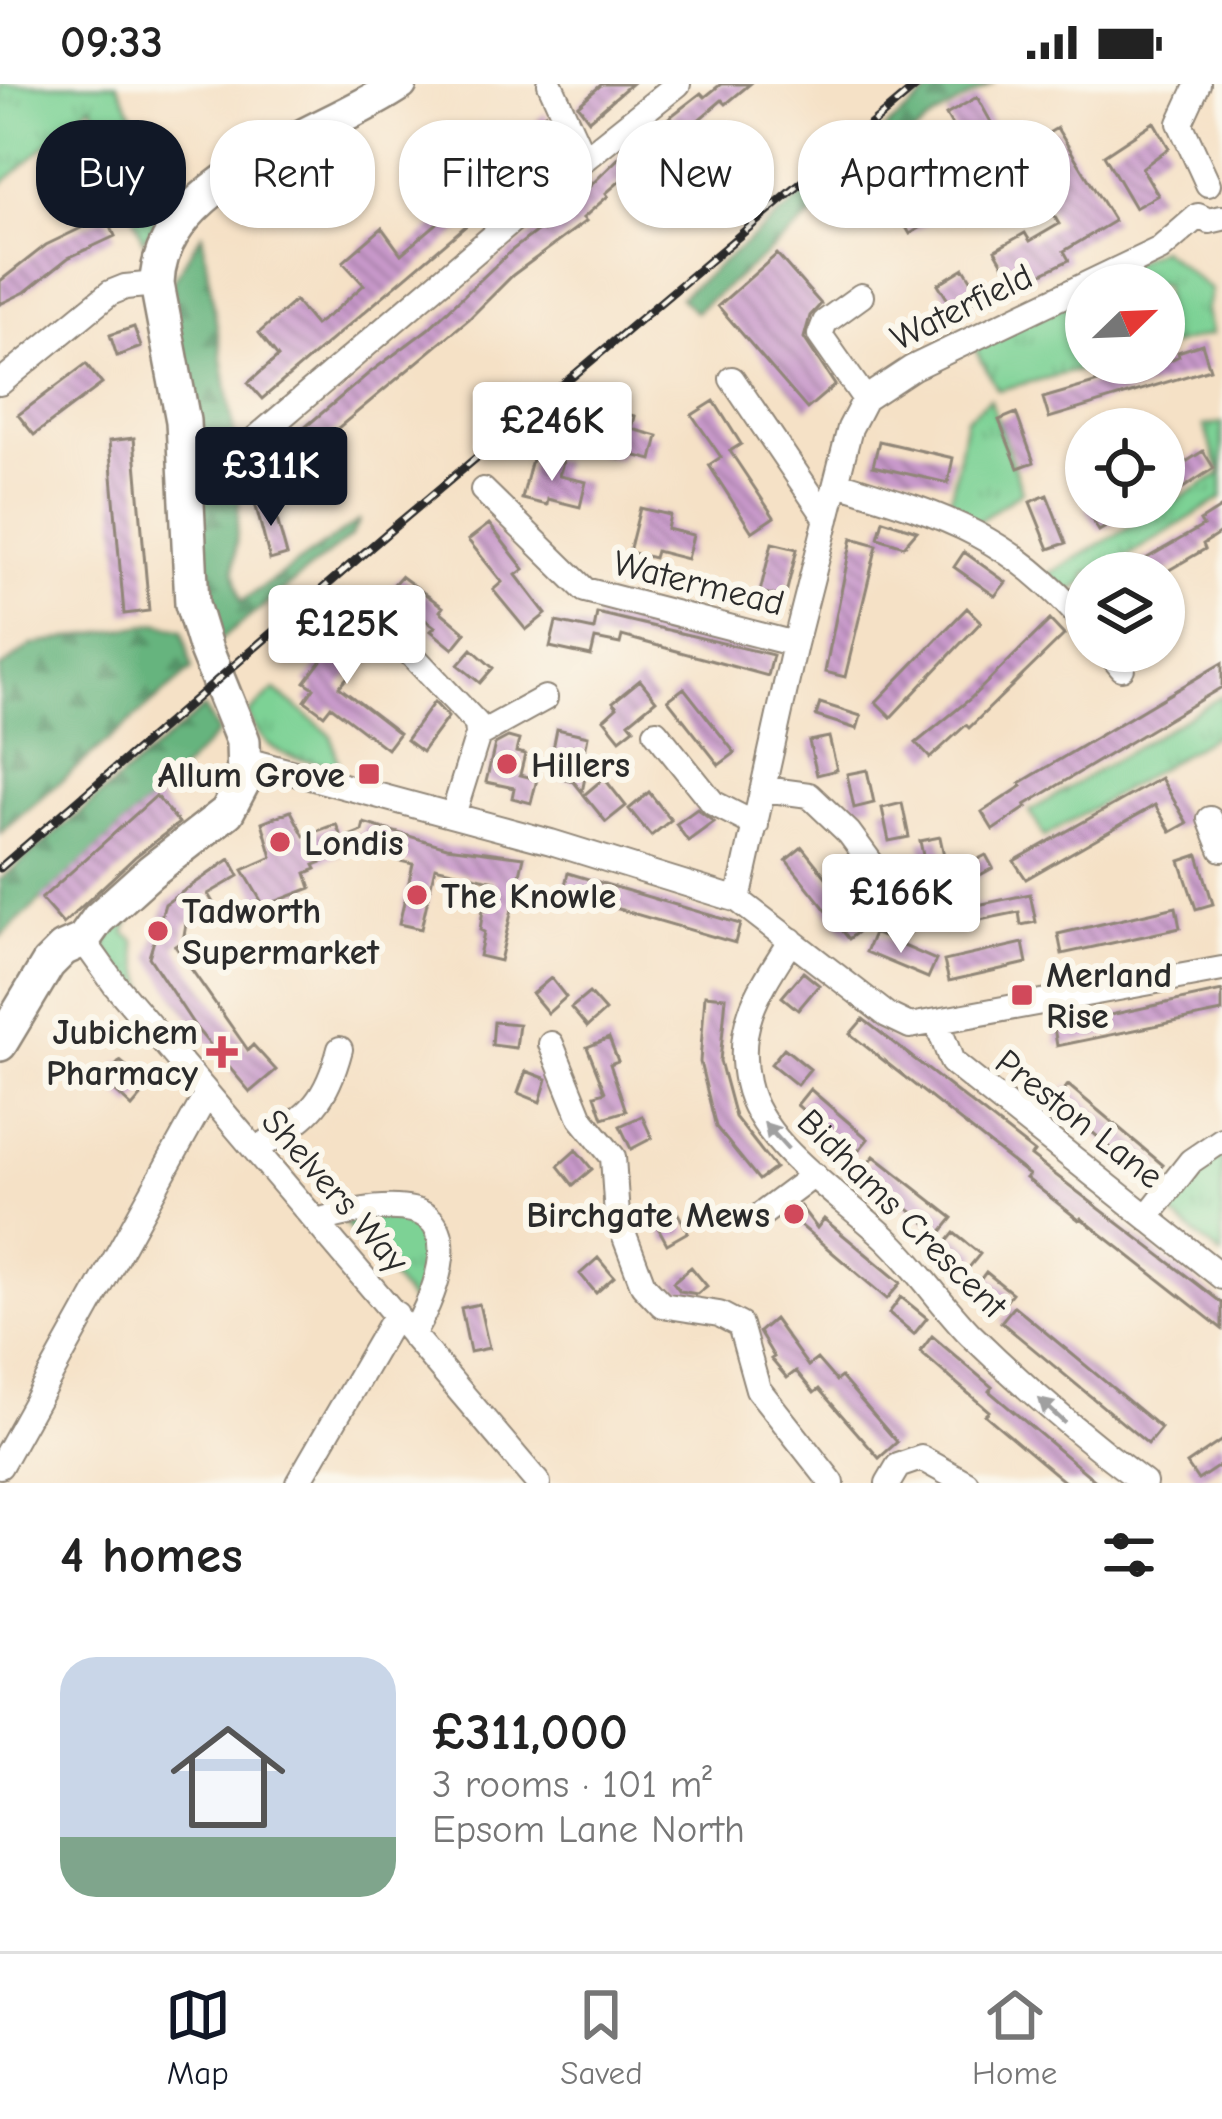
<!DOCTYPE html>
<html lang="en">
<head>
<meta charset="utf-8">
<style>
  body { margin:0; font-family:"Comic Neue",sans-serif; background:#f6f6f6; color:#222; height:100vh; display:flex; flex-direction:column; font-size:45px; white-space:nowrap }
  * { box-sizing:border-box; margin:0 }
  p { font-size:39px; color:#767676 }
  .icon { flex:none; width:66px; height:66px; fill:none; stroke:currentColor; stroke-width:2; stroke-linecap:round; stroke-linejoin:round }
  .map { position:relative; height:1399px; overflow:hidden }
  .drawer { display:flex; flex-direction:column; background:#fff; flex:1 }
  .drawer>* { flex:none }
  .banner { position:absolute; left:36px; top:36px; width:1152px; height:108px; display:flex; gap:24px }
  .needle { width:78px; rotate:67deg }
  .buttons { position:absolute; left:1065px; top:180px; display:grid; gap:24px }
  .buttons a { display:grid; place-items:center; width:120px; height:120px; border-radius:50%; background:#fff; box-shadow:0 3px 9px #0004; font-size:60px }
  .price { position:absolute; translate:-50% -102px; padding:0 27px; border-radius:12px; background:#fff; color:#222; font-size:39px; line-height:78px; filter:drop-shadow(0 3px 6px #0008) }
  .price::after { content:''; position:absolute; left:50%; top:72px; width:36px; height:27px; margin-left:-18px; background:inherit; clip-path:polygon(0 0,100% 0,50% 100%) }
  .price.active { background:#111827; color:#fff }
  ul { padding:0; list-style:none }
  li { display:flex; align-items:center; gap:36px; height:300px; padding:0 60px }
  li+li { border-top:3px solid #e0e0e0 }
  li span { display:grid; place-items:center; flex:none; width:336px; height:240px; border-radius:36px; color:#555 }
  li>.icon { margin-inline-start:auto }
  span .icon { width:144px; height:144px; fill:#fffc; stroke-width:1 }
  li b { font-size:51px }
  h2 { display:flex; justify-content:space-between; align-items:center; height:144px; padding:0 60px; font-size:51px }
  .tag { padding:0 42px; border-radius:48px; background:#fff; box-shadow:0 3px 9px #0004; font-size:42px; line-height:108px }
  .tag.active { background:#111827; color:#fff }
  .status { display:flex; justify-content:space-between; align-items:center; height:84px; padding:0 60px; background:#fff; direction:ltr }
  .status svg { height:33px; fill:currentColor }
  .tabs { display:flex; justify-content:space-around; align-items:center; height:168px; border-top:3px solid #e0e0e0; background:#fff; font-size:33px; color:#767676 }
  .tabs a { display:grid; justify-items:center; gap:6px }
  .tabs .active { color:#111827 }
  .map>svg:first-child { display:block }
  .grass { fill:url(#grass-tufts); stroke:#547e60; stroke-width:3 }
  .forest { fill:url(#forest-firs); stroke:#487054; stroke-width:3 }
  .building { fill:url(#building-back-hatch) }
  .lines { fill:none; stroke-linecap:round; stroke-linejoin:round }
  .minor-casing { stroke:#908678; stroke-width:28 }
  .major-casing { stroke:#908678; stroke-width:38 }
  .minor { stroke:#fff; stroke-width:24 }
  .major { stroke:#fff; stroke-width:33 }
  .rail-casing { stroke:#2b2b2b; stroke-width:9 }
  .rail { stroke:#fbf7ec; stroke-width:4.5; stroke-dasharray:14; stroke-linecap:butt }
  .oneway { fill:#a0a0a0 }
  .poi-dot { fill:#d1495b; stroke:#fbf7ec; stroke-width:4.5 }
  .labels { text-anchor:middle; stroke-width:12; stroke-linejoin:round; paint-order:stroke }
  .street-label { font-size:36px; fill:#2b2b2b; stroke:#fbf7ec }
  .poi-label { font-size:36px; font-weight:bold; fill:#2b2b2b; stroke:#fbf7ec; text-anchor:start }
</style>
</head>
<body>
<div class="status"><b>09:33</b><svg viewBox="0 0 49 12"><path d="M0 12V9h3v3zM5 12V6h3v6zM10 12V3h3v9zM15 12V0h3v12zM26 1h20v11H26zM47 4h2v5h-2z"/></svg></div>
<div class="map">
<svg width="1222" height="1399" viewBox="0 0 1222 1399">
  <defs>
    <pattern id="grass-tufts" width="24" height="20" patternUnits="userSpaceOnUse" patternTransform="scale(3)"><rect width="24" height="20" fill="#7dd295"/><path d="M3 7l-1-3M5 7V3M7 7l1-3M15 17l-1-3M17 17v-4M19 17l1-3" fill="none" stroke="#6cb481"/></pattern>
    <pattern id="forest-firs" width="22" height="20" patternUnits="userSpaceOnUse" patternTransform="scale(3)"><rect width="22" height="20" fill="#66b47e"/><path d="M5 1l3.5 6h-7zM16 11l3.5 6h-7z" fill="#549367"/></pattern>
    <pattern id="building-back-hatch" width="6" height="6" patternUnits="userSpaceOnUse" patternTransform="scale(3)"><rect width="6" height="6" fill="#c899ca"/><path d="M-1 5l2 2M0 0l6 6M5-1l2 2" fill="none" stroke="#a37da4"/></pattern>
  </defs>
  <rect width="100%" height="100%" fill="#fbf7ec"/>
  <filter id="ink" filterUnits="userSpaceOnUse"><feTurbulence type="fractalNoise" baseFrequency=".00833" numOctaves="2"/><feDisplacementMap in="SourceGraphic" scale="24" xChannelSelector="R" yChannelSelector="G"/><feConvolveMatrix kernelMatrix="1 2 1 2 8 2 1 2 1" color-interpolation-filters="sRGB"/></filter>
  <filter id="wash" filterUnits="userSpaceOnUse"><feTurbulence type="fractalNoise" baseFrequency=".004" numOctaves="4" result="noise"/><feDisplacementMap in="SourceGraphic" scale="48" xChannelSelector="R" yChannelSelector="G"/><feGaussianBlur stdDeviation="2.7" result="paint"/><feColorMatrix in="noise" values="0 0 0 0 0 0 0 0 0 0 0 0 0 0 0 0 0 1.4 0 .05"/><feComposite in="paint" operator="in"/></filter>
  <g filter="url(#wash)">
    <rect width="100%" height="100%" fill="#f5e1c6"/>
    <path class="grass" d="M0 0H117L175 112 143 157 92 20 0 102Z
      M1160 165 1211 206 1206 228 1212 250 1164 263V201H1086V279H1108L998 306 970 256Z
      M990 315 1022 407 969 444 947 434 966 334Z
      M1222 339V414L1100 489H1086V498L1062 512 1042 494 1221 390 1204 342Z
      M275 606 331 651 339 681C296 676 265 673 248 630Z
      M1222 612V647L1044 753 1030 727Z
      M136 821 125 849 135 857C135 881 151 903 148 925L117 887 106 860 127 825Z
      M1222 1069V1172L1173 1132 1171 1103Z
      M407 1130C449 1154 428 1189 418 1226L344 1138Z"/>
    <path class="forest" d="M940 0H992L932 35 695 228 680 213Z
      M202 150 241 393 234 487 241 518 360 436 350 453 212 563 172 198Z
      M158 539 183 546 192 585 0 749V585L32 561Z
      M204 624 218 649 156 712 0 853V796Z"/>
    <g id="blocks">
      <path class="building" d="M602 0H631L589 36 578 21Z
        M721 0H750L726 20 722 16 651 76 648 73 606 109 608 112 583 134 586 137 513 191 469 235 271 400 257 384 368 290 428 245 511 167 542 143 544 147 626 67 701 9 705 13Z
        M977 13 1010 72 1057 44 1114 137 1064 167 1069 176 1016 202 995 166 1025 149 1030 157 1059 140 1029 90 991 111 946 31Z
        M545 29 562 67H554L262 315 248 299 278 273 259 249 295 217 315 241 333 228 364 201 343 178 382 144 401 170 544 48 535 38Z
        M1154 38 1169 64 1142 84 1158 111 1135 124 1104 71Z
        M71 51 98 107 78 116 51 61Z
        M901 72 924 111 930 108 943 130 910 150 874 88Z
        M106 132 115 152 68 174 25 208 0 220V197L46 161Z
        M777 170 821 220 810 232 804 254 835 301 807 325 718 222Z
        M964 184 982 213 956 229 938 200Z
        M134 243 141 263 117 272 110 251Z
        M1202 260 1210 285 1049 334 1043 314 1129 289 1128 286 1164 279 1179 272 1178 268Z
        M86 280 102 300 34 351 18 331Z
        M714 317 741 360 730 367 774 433 752 448 709 381 721 373 692 331Z
        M605 325 635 332 632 345 658 352 652 376 621 368 619 375 595 369Z
        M1016 329 1034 378 1018 384 999 336Z
        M134 354 149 527 124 530 109 357Z
        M879 357 953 374 948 399 873 382Z
        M1203 367 1214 384 1180 406 1177 401 1164 408V392Z
        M533 371 563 378 559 392 586 398 580 423 548 415 547 421 522 415Z
        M1047 411 1066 459 1049 465 1030 418Z
        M271 414 287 471 270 476 255 419Z
        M1085 423H1140L1099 447Z
        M1222 423V448L1203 460 1205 465 1164 489H1121L1203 442 1200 437Z
        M640 424 670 431 667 445 693 451 687 475 656 467 654 474 629 468Z
        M883 436 908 444 917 447 904 462 878 454Z
        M489 440 524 485 516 491 546 530 526 546 493 506 502 498 468 456Z
        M852 454 877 461 845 593 825 588Z
        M772 459 797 465 785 514 760 508Z
        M964 468 1006 498 995 512 954 483Z
        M401 492 443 523 440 527 466 549 453 565 431 547 435 543 387 508Z
        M967 524 981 538 891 633 876 618Z
        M597 529 773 571 768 592 622 552 620 560 595 555 591 572 550 563 556 538 594 546Z
        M1050 536 1064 551 969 644 966 641 930 674 916 659 970 615Z
        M356 541 378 557 339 603 399 649 387 665 331 622 324 631 305 617 314 604 305 598 332 562 338 566Z
        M472 565 493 584 480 599 458 581Z
        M1222 579V603L1025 721 1027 723 993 746 982 728 1022 702 1020 699Z
        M640 596 656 616 629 638 634 644 620 655 604 635 617 623 613 618Z
        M684 604 735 669 719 681 668 616Z
        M434 618 448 633 422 668 406 656Z
        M820 619 861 632 857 645 816 632Z
        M557 645 588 652 584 673 589 674 582 708 574 698 558 694 563 672 552 670Z
        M508 653 519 656 516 668 525 670 520 691 537 695 531 719 512 714 514 704 486 698 495 660Z
        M829 653 837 686 817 691 809 657Z
        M867 686 874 719 854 724 847 690Z
        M604 694 626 722 606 738 584 711Z
        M1161 694 1187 739 1171 748 1155 721 1026 795 1014 777Z
        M649 708 671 736 651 752 629 725Z
        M156 712 179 739 136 772 63 840 41 815Z
        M902 719 909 753 889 757 882 724Z
        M697 725 714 738 688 757 676 740Z
        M291 727 304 752 336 740 342 755 362 747 364 739 447 763 524 773 500 877 479 872 484 848 480 846 483 825 489 826 495 797 435 783 421 845 399 840 413 780 353 766 314 781 316 785 306 789 311 804 264 822 243 786 272 773 262 738Z
        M940 753 947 786 927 791 920 757Z
        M802 763 865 842 849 855 786 776Z
        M986 771 993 784 958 803 951 789Z
        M1198 771 1213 820 1196 825 1180 777Z
        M230 775 239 792 208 810 215 822 186 840 183 857 175 862 248 966 253 961 276 986 250 1008 196 944 149 873 165 820Z
        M568 789 740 840 735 859 563 809Z
        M1030 810 1036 838 1021 841 1019 828 970 838 968 823Z
        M1176 823 1180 844 1062 870 1058 850Z
        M874 849 936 876 928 894 866 868Z
        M1023 859 1027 879 949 897 944 877Z
        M803 888 819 901 798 926 782 913Z
        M551 894 566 913 548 929 532 910Z
        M1222 907V928L1057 962 1054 943Z
        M589 909 605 927 587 943 571 924Z
        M705 911 726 913 720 977 735 1033 775 1084 759 1096 716 1043 700 978Z
        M863 935 1034 1068 1031 1072 1222 1219V1245L1081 1134 1079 1136 1026 1094 1029 1091 850 950Z
        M494 938 519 940 516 964 492 961Z
        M609 954 618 977 610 980 626 1027 603 1034 595 1011 605 1008 587 963Z
        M784 964 810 985 797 1001 771 980Z
        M120 977 150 1002 132 1023 103 996Z
        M526 987 547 995 540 1018 518 1009Z
        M1068 1001 1163 1081 1149 1096 1054 1016Z
        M810 1005 868 1055 855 1071 797 1021Z
        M642 1032 652 1054 631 1065 620 1042Z
        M576 1066 592 1085 573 1101 558 1082Z
        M874 1072 953 1134 940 1150 862 1088Z
        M800 1122 817 1144 824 1135 901 1199 887 1215 799 1140 796 1142 790 1137 786 1132Z
        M676 1126 688 1148 667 1160 655 1138Z
        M954 1149 980 1170 967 1186 941 1165Z
        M598 1174 614 1193 596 1209 580 1190Z
        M691 1183 707 1202 697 1210 680 1207 673 1198Z
        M986 1188 1012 1209 999 1225 974 1204Z
        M901 1213 927 1234 914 1250 889 1229Z
        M479 1220 489 1264 470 1268 461 1224Z
        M1014 1222 1161 1344 1148 1360 1001 1238Z
        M774 1235 808 1282 817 1275 836 1297 841 1293 897 1358 879 1374 819 1305 814 1309 796 1287 787 1294 771 1275 774 1273 759 1248Z
        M932 1252 992 1303 989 1307 1098 1399H1066L985 1331 989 1327 920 1268Z
        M1222 1356V1380L1198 1396 1187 1380Z"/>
    </g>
  </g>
  <g filter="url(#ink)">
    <use href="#blocks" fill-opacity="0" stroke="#908678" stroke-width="3"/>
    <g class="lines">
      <defs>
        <path id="minor" d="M1198 0 1180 39 1208 100
          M584 75 678 0
          M1198 132 1209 137 1222 134
          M861 212 825 238 820 251 865 315
          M732 295 827 435
          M0 299 110 209 125 203 157 200
          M240 368 584 75 550 0
          M838 399C945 432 1010 451 1086 541
          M483 406 585 506 795 560
          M394 552 477 640 478 651 453 731
          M1108 567 1122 584
          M656 648 713 719 756 741
          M478 651 545 614
          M246 676 551 758 738 816 887 931 910 942 1222 885
          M764 705 809 711 849 749 885 798 939 821
          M1210 735 1222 765
          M738 816 795 560 850 344 865 315 912 284 1160 165 1198 132
          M83 856 116 902 538 1399
          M791 856C761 904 734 939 747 999 761 1065 847 1114 892 1160 920 1188 942 1221 970 1250 1025 1304 1082 1353 1144 1399
          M937 939 952 978 1222 1193
          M551 960 581 1034 613 1073 617 1132 643 1201 662 1221 719 1230 740 1241 758 1305 832 1399
          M256 1066C305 1032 324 1026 340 965
          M762 1130 814 1091
          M1147 1133 1191 1077 1222 1056
          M317 1137C344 1129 384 1119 412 1126 468 1139 430 1221 412 1251
          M0 1382 207 1010
          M298 1399 396 1230
          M888 1399 898 1382 921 1374 966 1399"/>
        <path id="major" d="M0 960 48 880 63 865 83 856 98 835 150 788 227 728 244 696 243 657 206 566 192 520 183 337 157 200C159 95 328 50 400 0"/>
      </defs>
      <use href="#minor" class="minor-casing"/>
      <use href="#major" class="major-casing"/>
      <use href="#minor" class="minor"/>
      <use href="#major" class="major"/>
      <defs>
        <path id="rail" d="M0 784 393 444 919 0"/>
      </defs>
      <use href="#rail" class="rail-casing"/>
      <use href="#rail" class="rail"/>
    </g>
    <defs><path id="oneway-solid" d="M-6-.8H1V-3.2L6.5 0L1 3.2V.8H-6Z" transform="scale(3)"/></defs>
    <g class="oneway">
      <use href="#oneway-solid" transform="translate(776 1052) rotate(-132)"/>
      <use href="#oneway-solid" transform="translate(1052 1327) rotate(-137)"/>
    </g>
  </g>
  <g class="poi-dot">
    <circle cx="507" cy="680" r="12"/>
    <rect x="357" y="678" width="24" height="24" rx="6"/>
    <circle cx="280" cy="758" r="12"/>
    <circle cx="417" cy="811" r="12"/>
    <circle cx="158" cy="847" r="12"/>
    <rect x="1010" y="899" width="24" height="24" rx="6"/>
    <path d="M216 950h12v12h12v12h-12v12h-12v-12h-12v-12h12z"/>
    <circle cx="794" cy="1130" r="12"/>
  </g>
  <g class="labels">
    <g class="street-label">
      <text transform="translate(961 222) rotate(-26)" y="13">Waterfield</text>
      <text transform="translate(699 498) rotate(14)" y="13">Watermead</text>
      <text transform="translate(1080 1034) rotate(38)" y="13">Preston Lane</text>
      <text transform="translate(336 1106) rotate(49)" y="13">Shelvers Way</text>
      <text transform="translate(903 1129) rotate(45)" y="13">Bidhams Crescent</text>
    </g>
    <g class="poi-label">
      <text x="531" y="693">Hillers</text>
      <text x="345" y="703" text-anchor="end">Allum Grove</text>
      <text x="304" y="771">Londis</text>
      <text x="441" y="824">The Knowle</text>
      <text x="182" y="839">Tadworth<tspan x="182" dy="41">Supermarket</tspan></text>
      <text x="1046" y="903">Merland<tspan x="1046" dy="41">Rise</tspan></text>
      <text x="198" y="960" text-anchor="end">Jubichem<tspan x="198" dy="41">Pharmacy</tspan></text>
      <text x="770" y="1143" text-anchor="end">Birchgate Mews</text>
    </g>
  </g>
</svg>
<div class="buttons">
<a><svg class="needle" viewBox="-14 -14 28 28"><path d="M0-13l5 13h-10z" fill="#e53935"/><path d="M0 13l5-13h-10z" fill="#767676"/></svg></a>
<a><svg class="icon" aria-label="locate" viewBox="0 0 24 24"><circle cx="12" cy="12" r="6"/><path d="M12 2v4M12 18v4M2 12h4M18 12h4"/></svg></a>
<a><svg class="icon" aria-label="layers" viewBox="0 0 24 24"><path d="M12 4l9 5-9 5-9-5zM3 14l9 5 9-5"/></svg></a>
</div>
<b class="price" style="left:552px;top:400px">£246K</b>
<b class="price active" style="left:271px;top:445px">£311K</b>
<b class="price" style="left:347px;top:603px">£125K</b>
<b class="price" style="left:901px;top:872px">£166K</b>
<div class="banner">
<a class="tag active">Buy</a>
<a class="tag">Rent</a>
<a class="tag">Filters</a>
<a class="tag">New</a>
<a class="tag">Apartment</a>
</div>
</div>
<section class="drawer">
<h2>4 homes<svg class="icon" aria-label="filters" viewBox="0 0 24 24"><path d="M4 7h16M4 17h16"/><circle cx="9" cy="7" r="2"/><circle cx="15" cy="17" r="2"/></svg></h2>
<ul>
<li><span style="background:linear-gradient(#c9d6e8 75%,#7fa58c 0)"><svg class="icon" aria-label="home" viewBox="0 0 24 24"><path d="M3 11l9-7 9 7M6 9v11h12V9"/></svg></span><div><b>£311,000</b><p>3 rooms · 101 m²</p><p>Epsom Lane North</p></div></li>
</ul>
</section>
<nav class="tabs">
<a class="active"><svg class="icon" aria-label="map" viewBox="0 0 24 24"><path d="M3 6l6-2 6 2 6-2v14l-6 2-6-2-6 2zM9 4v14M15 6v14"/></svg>Map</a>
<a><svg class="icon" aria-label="saved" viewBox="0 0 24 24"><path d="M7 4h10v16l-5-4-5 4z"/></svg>Saved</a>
<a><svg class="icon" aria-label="home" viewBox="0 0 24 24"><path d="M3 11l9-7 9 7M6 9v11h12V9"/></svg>Home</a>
</nav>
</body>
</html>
